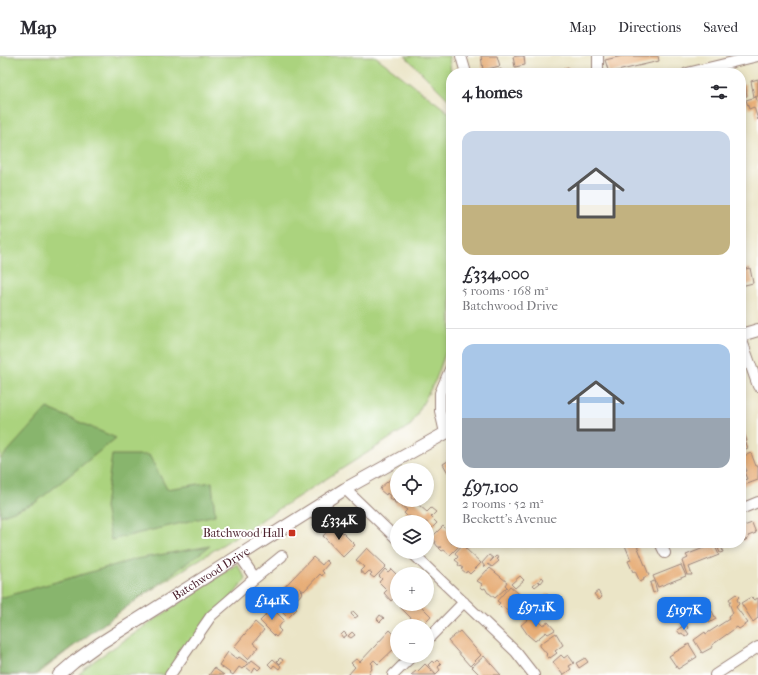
<!DOCTYPE html>
<html lang="en">
<head>
<meta charset="utf-8">
<style>
  body { margin:0; font-family:"IM FELL French Canon",serif; background:#f2f2f3; color:#2b2b33; height:100vh; display:flex; flex-direction:column; font-size:15px; white-space:nowrap }
  * { box-sizing:border-box; margin:0 }
  p { font-size:13px; color:#7c7c81 }
  .icon { flex:none; width:22px; height:22px; fill:none; stroke:currentColor; stroke-width:2; stroke-linecap:round; stroke-linejoin:round }
  .map { position:relative; flex:1; overflow:hidden }
  .details { position:absolute; left:446px; top:12px; width:300px; height:480px; display:flex; flex-direction:column; background:#fff; border-radius:16px; box-shadow:0 2px 6px #0003 }
  .details>* { flex:none }
  .controls { position:absolute; left:390px; top:407px; display:grid; gap:8px }
  .controls a { display:grid; place-items:center; width:44px; height:44px; border-radius:50%; background:#fff; box-shadow:0 2px 6px #0003; font-size:20px }
  .price { position:absolute; translate:-50% -34px; padding:0 9px; border-radius:8px; background:#1a73e8; color:#fff; font-size:13px; line-height:26px; filter:drop-shadow(0 1px 2px #0008) }
  .price::after { content:''; position:absolute; left:50%; top:24px; width:12px; height:9px; margin-left:-6px; background:inherit; clip-path:polygon(0 0,100% 0,50% 100%) }
  .price.active { background:#222; color:#fff }
  ul { padding:0; list-style:none }
  li { display:grid; align-content:center; gap:8px; height:212px; padding:0 16px }
  li+li { border-top:1px solid #e1e1e2 }
  li span { display:grid; place-items:center; height:124px; border-radius:12px; color:#555 }
  li>.icon { margin-inline-start:auto }
  span .icon { width:72px; height:72px; fill:#fffc; stroke-width:1 }
  li b { font-size:17px }
  h2 { display:flex; justify-content:space-between; align-items:center; height:48px; padding:0 16px; font-size:17px }
  header { display:flex; align-items:center; gap:24px; box-sizing:border-box; height:56px; padding:0 20px; background:#fff; border-bottom:1px solid #e1e1e2 }
  header strong { font-size:19px }
  nav { display:flex; gap:22px; margin-inline-start:auto; font-size:14px }
  .map>svg:first-child { display:block }
  .green { fill:#abd37e; stroke:#7a7954 }
  .forest { fill:#88b56d; stroke:#696a4c }
  .building { fill:#e7ae78 }
  .lines { fill:none; stroke-linecap:round; stroke-linejoin:round }
  .minor-casing { stroke:#9a8279; stroke-width:12 }
  .tertiary-casing { stroke:#9a8279; stroke-width:14 }
  .minor { stroke:#fff; stroke-width:10 }
  .tertiary { stroke:#fff; stroke-width:12 }
  .poi-dot { fill:#c8321e; stroke:#fff; stroke-width:1.5 }
  .labels { text-anchor:middle; stroke-width:4; stroke-linejoin:round; paint-order:stroke }
  .poi-label { font-size:12px; fill:#4a1f2b; stroke:#fff; text-anchor:end }
  .street-label { font-size:12px; fill:#4a1f2b; stroke:#fff }
</style>
</head>
<body>
<header>
<strong>Map</strong>
<nav><a>Map</a><a>Directions</a><a>Saved</a></nav>
</header>
<div class="map">
<svg width="758" height="619" viewBox="0 0 758 619">
  <rect width="100%" height="100%" fill="#fff"/>
  <filter id="ink" filterUnits="userSpaceOnUse"><feTurbulence type="fractalNoise" baseFrequency=".025" numOctaves="2"/><feDisplacementMap in="SourceGraphic" scale="8" xChannelSelector="R" yChannelSelector="G"/><feConvolveMatrix kernelMatrix="1 2 1 2 8 2 1 2 1" color-interpolation-filters="sRGB"/></filter>
  <filter id="wash" filterUnits="userSpaceOnUse"><feTurbulence type="fractalNoise" baseFrequency=".012" numOctaves="4" result="noise"/><feDisplacementMap in="SourceGraphic" scale="16" xChannelSelector="R" yChannelSelector="G"/><feGaussianBlur stdDeviation="0.9" result="paint"/><feColorMatrix in="noise" values="0 0 0 0 0 0 0 0 0 0 0 0 0 0 0 0 0 1.4 0 .05"/><feComposite in="paint" operator="in"/></filter>
  <g filter="url(#wash)">
    <rect width="100%" height="100%" fill="#ebe5c7"/>
    <path class="green" d="M0 0H375L451 58V281L436 323 411 369 112 559 37 619H0Z
      M405 0H449L451 17V46Z
      M237 508 246 523 169 619H78L94 605Z"/>
    <path class="forest" d="M47 352 116 382 35 447 0 460V404Z
      M112 399H149L167 433 212 426 215 459 111 484 105 451Z
      M210 490 34 619H0V542L136 503Z"/>
    <g id="blocks">
      <path class="building" d="M481 0H497L500 10 483 14Z
        M517 0H524L525 9 515 11 513 1Z
        M622 0H658L659 5 609 17 605 4Z
        M568 11 571 17H555Z
        M501 13 503 17H491Z
        M758 23V40L754 41 751 25Z
        M745 28 747 40 741 41V29Z
        M756 41 758 48V64L754 51 749 53 746 44Z
        M750 212 753 227 741 230V214Z
        M741 369 747 385 741 387Z
        M746 387 748 392 741 395V390Z
        M751 397 756 410 758 409V424L742 430 741 425 747 423 744 416 747 415 745 411 742 412 741 407 743 406 741 401Z
        M451 403V422L443 408Z
        M393 421 397 425V444H413L427 456 431 452 436 456 431 461 437 467 427 477V466H411L413 463 409 460 408 461 404 457 407 454 399 448 398 449 394 446 395 445 394 443 393 445 389 442 390 440 387 437 386 439 380 434 381 431Z
        M752 467 756 477 748 480 749 482 744 485 743 483 741 484V471Z
        M334 468 355 489 343 501 323 480Z
        M443 470 451 478V487L461 488 450 499 444 494 442 495 439 492 441 491H438L435 487 436 486 432 481Z
        M464 487 469 489 465 492 481 507 470 518 467 515 466 517 461 513 463 512 458 509 459 507 455 504 458 501 455 497Z
        M624 487H636L649 519 643 522 644 524 640 526 635 515 633 516 628 505 631 504Z
        M716 487H731L723 490 724 492 722 493 723 496 720 497Z
        M714 488 719 499 689 511 692 519H687L682 505 688 502 686 499Z
        M367 492 386 510 374 522 370 519 372 517 369 515 365 519 360 515 364 511 356 504Z
        M489 499 493 502 490 506 496 500 499 502 497 503 499 505 492 511 488 508 485 511 482 507Z
        M313 501 322 509 326 504 329 507 322 515 324 517 322 520 320 518 304 535 299 532 303 536 292 549 297 553 288 562 271 545Z
        M681 509 686 520 658 531 653 520Z
        M490 512 507 526 505 529 507 531 495 542 489 537H488L485 532 483 533 481 531 482 528 477 525 487 514H488Z
        M385 513 388 516 391 513 397 519V539L391 545 384 537 387 534 379 526 382 523 379 520Z
        M520 520 524 524 515 532 511 528Z
        M542 521 544 523 541 527 539 525Z
        M538 525 540 527 535 531 533 529Z
        M654 525 657 535 653 537 650 527Z
        M510 530 526 544 527 542 532 548 522 559 520 557 515 562 512 559H510L504 551 501 552 498 549 500 547 497 545Z
        M598 535 602 541 599 544 594 538Z
        M547 538 550 541 547 543 548 545 539 552 536 548Z
        M736 538 739 541 737 543 739 548 736 551 748 567 739 573 737 571 712 589 713 591 702 597 694 584 705 576 706 578 729 563 728 561 733 557 729 547 731 546 729 543Z
        M751 541 754 544 758 542V562L753 566 741 547Z
        M403 548H419L431 560 424 567 420 563 416 567 400 551Z
        M270 550 284 564 278 572 281 575 276 581 260 565 266 559 264 556Z
        M353 555 358 560 355 562 351 558Z
        M712 555 716 563 709 567 706 564 703 565 701 561Z
        M380 559 384 562 380 566 377 563Z
        M533 559 543 569 548 566 555 574 548 578 546 576 535 585 528 579 521 569Z
        M255 566 264 574 253 587 258 591 248 603 234 591Z
        M686 568 688 572 686 574 689 578 685 581 682 577 680 578 677 574Z
        M390 574 397 581V590L378 608 374 604 371 607 373 609 371 611 372 613 369 617 370 619H348L355 611 351 607 356 603 360 606Z
        M460 575 481 599 470 610 448 585Z
        M344 576 347 579 343 582 341 579Z
        M352 576 355 579 351 582 348 580Z
        M556 577 563 589 555 595 557 597 550 602V601L548 602 546 599 547 598 540 590V588Z
        M689 588 697 601 678 613 669 600Z
        M228 596 237 603 239 601 248 607 242 613 239 611 233 619 219 609Z
        M561 599 564 602 568 599 574 607 569 610 571 613 563 619 553 606Z
        M484 600 501 619H480L472 611Z
        M280 602 283 604 280 608 277 605Z
        M585 602 588 606 579 612 576 607Z
        M273 603 281 610 279 613 274 609 272 612 268 608Z
        M252 604 261 611 258 614 255 611 252 616 246 611Z
        M437 604 441 608 438 611 440 614 436 618 428 609 432 605 434 607Z
        M425 608 436 619H411L416 615 417 616Z
        M214 612 224 619H209Z"/>
    </g>
  </g>
  <g filter="url(#ink)">
    <use href="#blocks" fill-opacity="0" stroke="#9a8279" stroke-width="1"/>
    <g class="lines">
      <defs>
        <path id="minor" d="M461 0 466 17
          M598 0V17
          M687 17 758 0
          M741 282 758 330
          M445 377 440 355V337L451 311
          M345 433 397 483
          M741 453 758 446
          M660 487 665 497
          M411 496 516 596 534 619
          M240 500 255 522
          M427 584 464 546
          M170 619 211 560 255 522 282 500
          M393 619 412 600
          M715 619 758 591"/>
        <g id="tertiary">
          <path d="M741 279 758 274"/>
          <path id="s1" d="M59 619 74 606 99 588 345 433 451 374"/>
        </g>
      </defs>
      <use href="#minor" class="minor-casing"/>
      <use href="#tertiary" class="tertiary-casing"/>
      <use href="#minor" class="minor"/>
      <use href="#tertiary" class="tertiary"/>
    </g>
  </g>
  <rect class="poi-dot" x="288" y="473" width="8" height="8" rx="2"/>
  <g class="labels">
    <g class="poi-label">
      <text x="284" y="481">Batchwood Hall</text>
    </g>
    <g class="street-label">
      <text dy="4" stroke="none"><textPath href="#s1" startOffset="183">Batchwood Drive</textPath></text>
    </g>
  </g>
</svg>
<div class="controls">
<a><svg class="icon" aria-label="locate" viewBox="0 0 24 24"><circle cx="12" cy="12" r="6"/><path d="M12 2v4M12 18v4M2 12h4M18 12h4"/></svg></a>
<a><svg class="icon" aria-label="layers" viewBox="0 0 24 24"><path d="M12 4l9 5-9 5-9-5zM3 14l9 5 9-5"/></svg></a>
<a>+</a>
<a>−</a>
</div>
<b class="price active" style="left:339px;top:485px">£334K</b>
<b class="price" style="left:272px;top:565px">£141K</b>
<b class="price" style="left:536px;top:572px">£97.1K</b>
<b class="price" style="left:684px;top:575px">£197K</b>
<section class="details">
<h2>4 homes<svg class="icon" aria-label="filters" viewBox="0 0 24 24"><path d="M4 7h16M4 17h16"/><circle cx="9" cy="7" r="2"/><circle cx="15" cy="17" r="2"/></svg></h2>
<ul>
<li><span style="background:linear-gradient(#c9d6e8 60%,#c2b280 0)"><svg class="icon" aria-label="home" viewBox="0 0 24 24"><path d="M3 11l9-7 9 7M6 9v11h12V9"/></svg></span><div><b>£334,000</b><p>5 rooms · 168 m²</p><p>Batchwood Drive</p></div></li>
<li><span style="background:linear-gradient(#a9c7e8 60%,#9aa5b1 0)"><svg class="icon" aria-label="home" viewBox="0 0 24 24"><path d="M3 11l9-7 9 7M6 9v11h12V9"/></svg></span><div><b>£97,100</b><p>2 rooms · 52 m²</p><p>Beckett's Avenue</p></div></li>
</ul>
</section>
</div>
</body>
</html>
